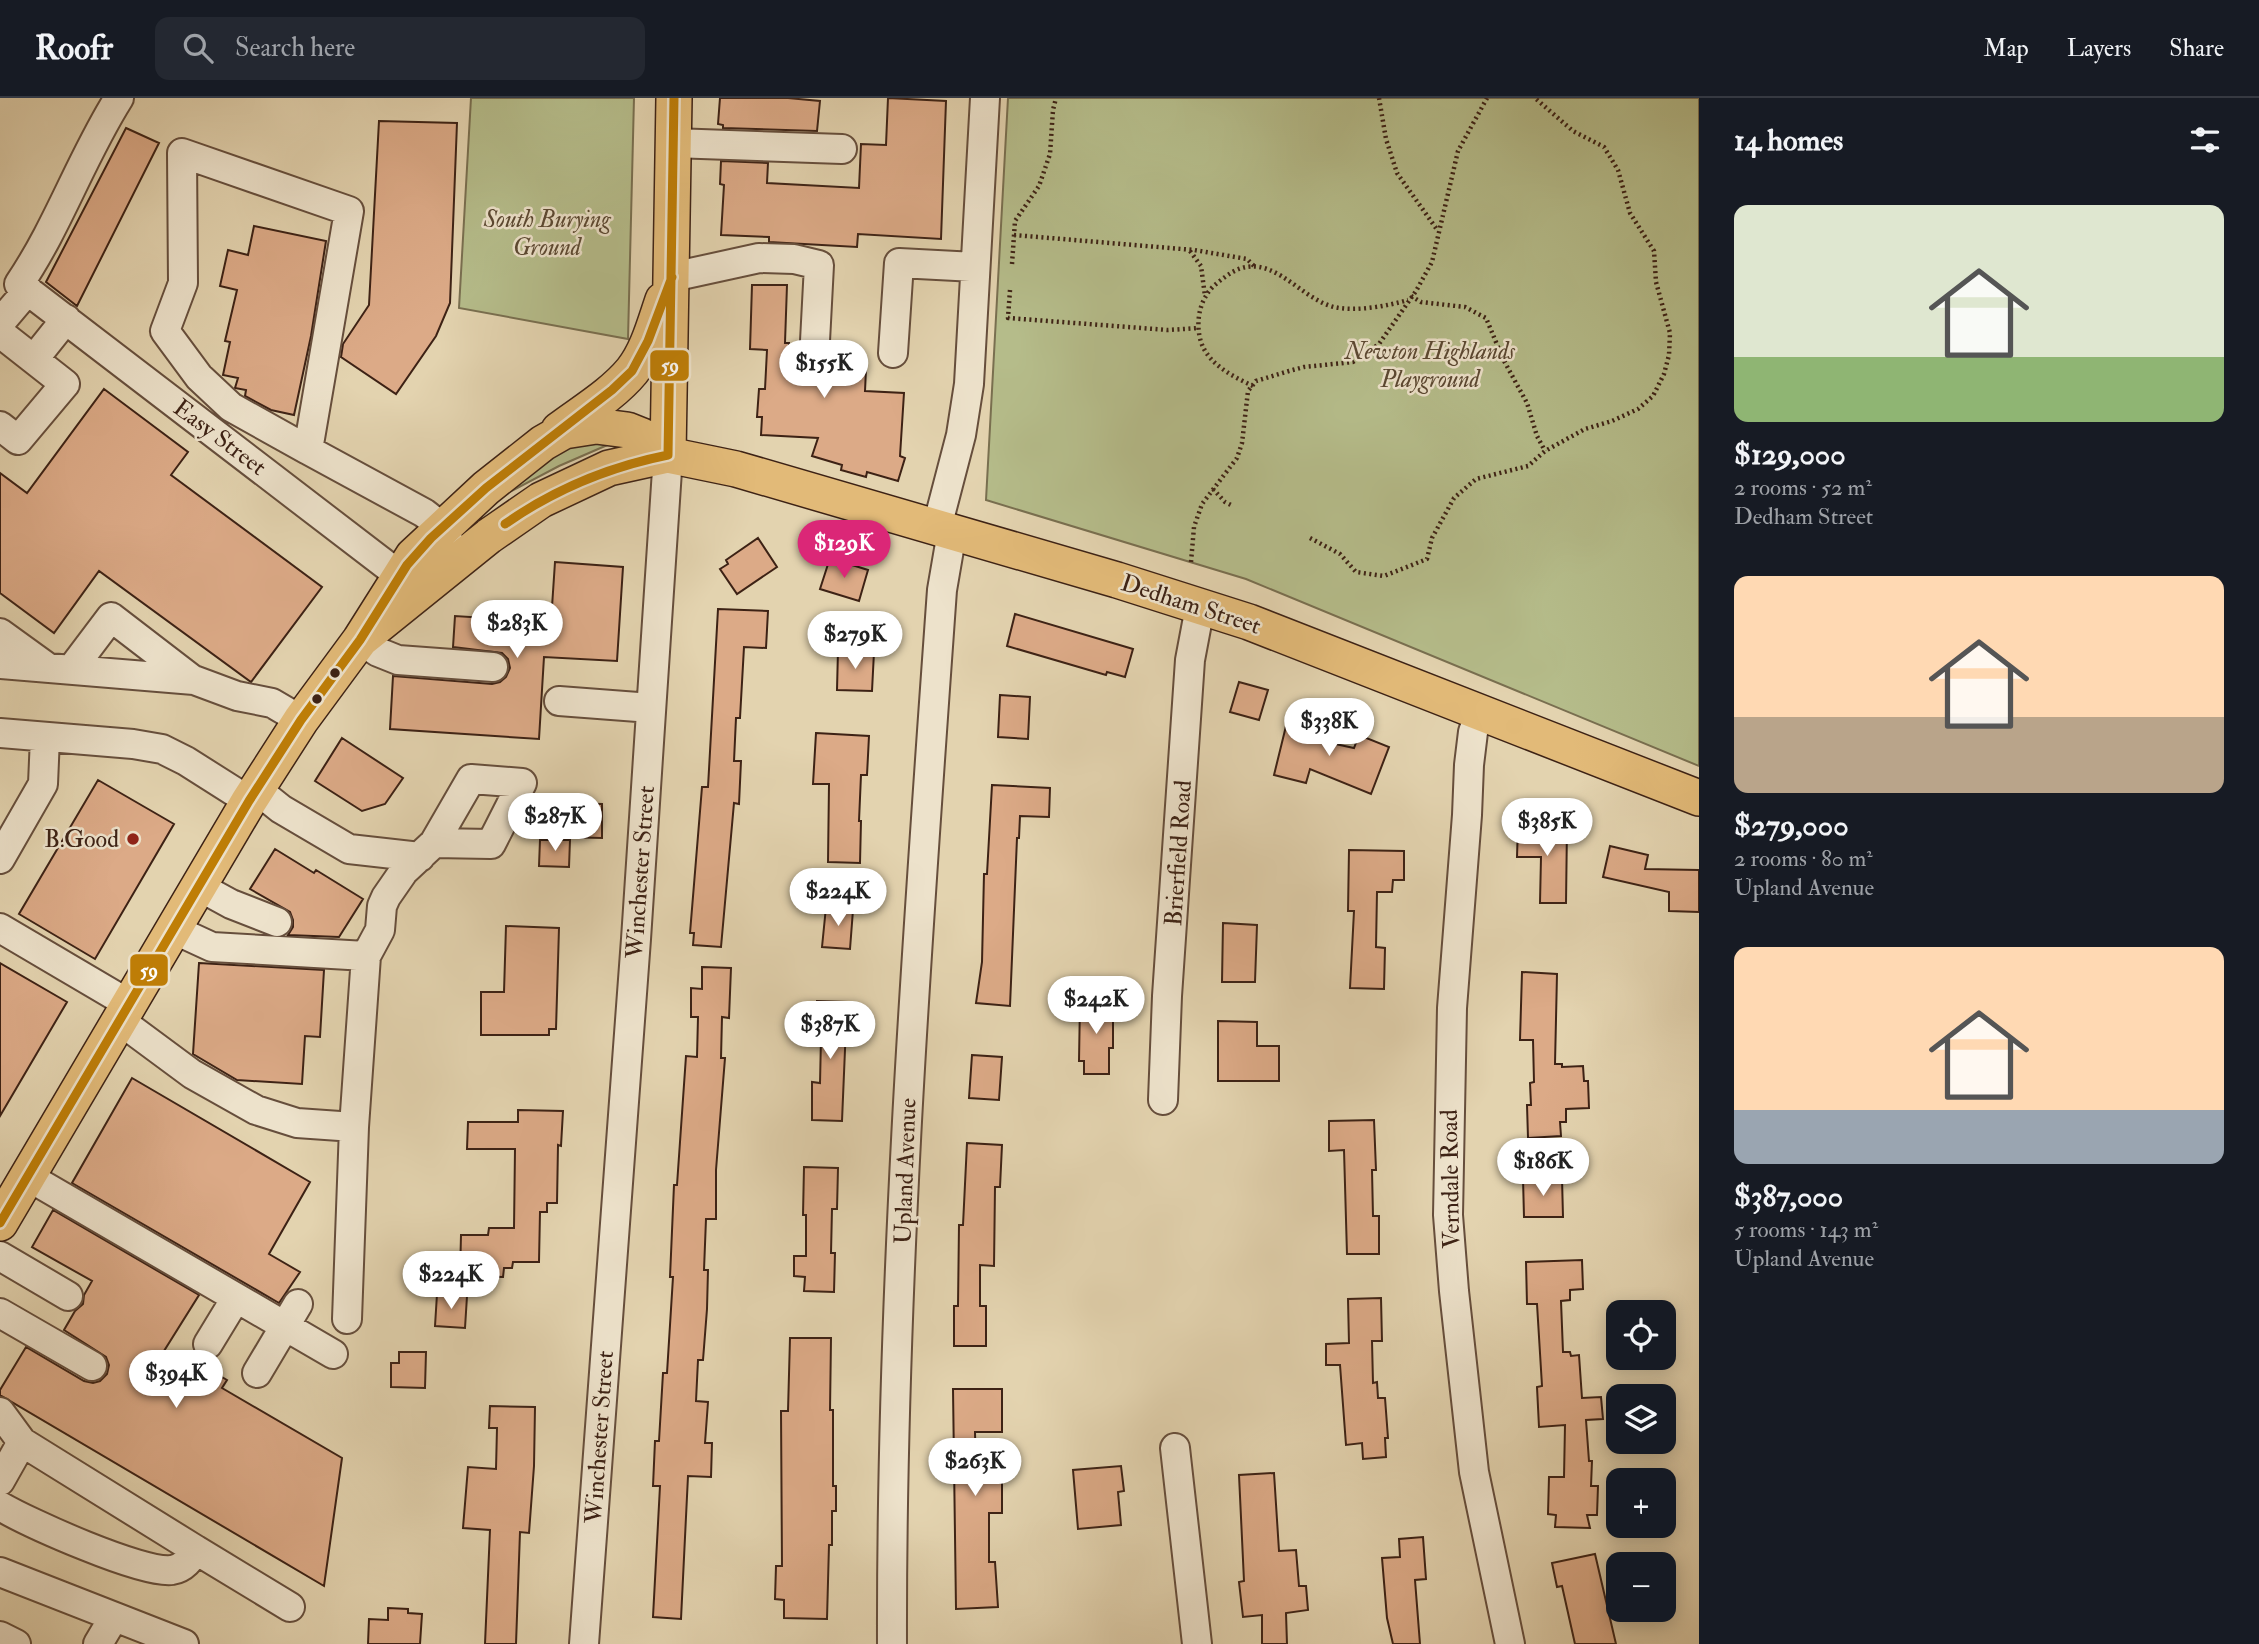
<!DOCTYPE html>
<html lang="en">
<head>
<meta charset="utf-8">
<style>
  body { margin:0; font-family:"IM FELL Double Pica",serif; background:#242831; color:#f1f3f6; height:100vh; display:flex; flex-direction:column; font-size:26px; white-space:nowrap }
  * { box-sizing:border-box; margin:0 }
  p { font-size:23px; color:#9ea1a6 }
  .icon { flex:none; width:38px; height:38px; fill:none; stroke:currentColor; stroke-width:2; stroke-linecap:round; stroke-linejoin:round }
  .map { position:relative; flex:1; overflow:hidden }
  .drawer { display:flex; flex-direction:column; background:#171b24; width:560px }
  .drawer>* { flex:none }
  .controls { position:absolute; left:1606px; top:1202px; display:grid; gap:14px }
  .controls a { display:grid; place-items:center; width:70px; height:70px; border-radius:14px; background:#171b24; box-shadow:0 4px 18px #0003; font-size:35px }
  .price { position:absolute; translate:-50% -60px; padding:0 16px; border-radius:24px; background:#fff; color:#222; font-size:23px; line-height:46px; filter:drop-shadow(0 2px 4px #0008) }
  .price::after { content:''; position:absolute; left:50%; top:42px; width:21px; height:16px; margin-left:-10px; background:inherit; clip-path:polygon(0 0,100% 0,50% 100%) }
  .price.current { background:#db2777; color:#fff }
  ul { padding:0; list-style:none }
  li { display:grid; align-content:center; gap:14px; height:371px; padding:0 35px }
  li span { display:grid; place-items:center; height:217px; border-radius:14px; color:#555 }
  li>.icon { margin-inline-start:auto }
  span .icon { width:126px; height:126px; fill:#fffc; stroke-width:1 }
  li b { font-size:30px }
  h2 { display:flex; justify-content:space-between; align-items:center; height:84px; padding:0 35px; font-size:30px }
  header { display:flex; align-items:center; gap:42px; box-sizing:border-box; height:98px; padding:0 35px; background:#171b24; border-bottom:2px solid #363941 }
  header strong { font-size:33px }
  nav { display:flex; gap:38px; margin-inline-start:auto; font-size:24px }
  .search { width:490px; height:63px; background:#242831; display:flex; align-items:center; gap:18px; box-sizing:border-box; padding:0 24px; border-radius:14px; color:#9ea1a6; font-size:26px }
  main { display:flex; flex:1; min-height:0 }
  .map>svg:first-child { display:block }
  .green { fill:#b5bc8a; stroke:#796f50; stroke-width:2 }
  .building { fill:#dcaa87; stroke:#3d2215; stroke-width:2 }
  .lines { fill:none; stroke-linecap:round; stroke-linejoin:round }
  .minor-casing { stroke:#664e3c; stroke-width:32 }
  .major-casing { stroke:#3d2215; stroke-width:38 }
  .path { stroke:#3d2215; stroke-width:4.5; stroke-dasharray:2 3.5; stroke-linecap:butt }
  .minor { stroke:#ede2cb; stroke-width:28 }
  .major { stroke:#e2ba78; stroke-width:35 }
  .bus-1-casing { stroke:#ede2cb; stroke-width:14 }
  .bus-1 { stroke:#bf7e06; stroke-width:9 }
  .bus-dot { fill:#3d2215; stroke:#ede2cb; stroke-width:2.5 }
  .poi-dot { fill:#8f2418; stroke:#ede2cb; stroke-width:2.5 }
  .labels { text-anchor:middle; stroke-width:5; stroke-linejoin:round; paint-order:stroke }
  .park-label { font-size:24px; font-style:italic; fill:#5b4832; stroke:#ede2cb }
  .street-label { font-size:24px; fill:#3d2215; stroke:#ede2cb }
  .poi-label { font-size:24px; fill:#3d2215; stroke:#ede2cb; text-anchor:end }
  .line-badge { stroke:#ede2cb; stroke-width:2.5 }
  .badge-label { font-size:19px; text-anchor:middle; font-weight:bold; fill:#fff }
</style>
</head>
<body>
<header>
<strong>Roofr</strong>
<div class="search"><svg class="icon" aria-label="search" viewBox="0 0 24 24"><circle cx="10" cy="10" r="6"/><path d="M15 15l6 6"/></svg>Search here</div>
<nav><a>Map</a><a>Layers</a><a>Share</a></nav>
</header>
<main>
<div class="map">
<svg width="1699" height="1546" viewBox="0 0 1699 1546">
  <rect width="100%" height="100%" fill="#e3d3af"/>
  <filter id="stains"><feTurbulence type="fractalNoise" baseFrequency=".00286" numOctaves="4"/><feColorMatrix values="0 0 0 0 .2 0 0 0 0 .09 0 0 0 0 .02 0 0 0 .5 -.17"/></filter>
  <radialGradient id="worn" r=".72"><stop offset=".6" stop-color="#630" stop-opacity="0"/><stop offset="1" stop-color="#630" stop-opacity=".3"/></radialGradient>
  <path class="green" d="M471 0H634L628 241 459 210Z
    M1008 0H1699V668L1246 481 986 402Z
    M576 344 612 345 559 368 502 398 507 389Z"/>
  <path class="building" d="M720 0H788L820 3 817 33 723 30V27L718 26Z
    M888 0 946 3 941 141 858 136 857 149 769 144V139L721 137 724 87 720 86 721 63 768 65 767 85 859 90 861 46 886 47Z
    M379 23 457 25 450 205 436 238 396 296 341 259 343 246 369 207Z
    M126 30 159 45 77 208 46 184Z
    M254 128 326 143 311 238 294 317 271 312 245 298 246 292 235 290 238 280 223 277 230 244 225 243 237 192 220 188 228 152 248 157Z
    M752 187H787L785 245H789V267L866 271 865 293 904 295 900 358 905 360 898 383 867 374 866 379 841 372 842 367 812 358 818 340 761 337 762 319H757L759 291H765L767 252 750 251Z
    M104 291 188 354 171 377 322 489 251 584 99 473 54 535 0 495V375L27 395Z
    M758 440 777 469 737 496 720 471 728 466 726 462Z
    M830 460 868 472 859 503 820 491Z
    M555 464 623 469 617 563 544 559 539 641 390 631 393 578 492 586 500 584 506 579 510 570 508 561 502 555 453 549 455 518 551 524Z
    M718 511 768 513 766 550 744 549 740 620H736L734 663H741L739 706 734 705 721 849 693 847 694 835H690L702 689H708Z
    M1015 516 1133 551 1125 579 1107 574 1106 577 1007 548Z
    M838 552 874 554 872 593 837 592Z
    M1239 584 1268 592 1259 622 1230 614Z
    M1000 597 1030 599 1028 641 998 639Z
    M1287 624 1319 631 1317 642 1354 650 1359 637 1389 649 1371 696 1310 671 1306 685 1274 677Z
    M816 635 869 638 867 677H861L859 723H861L860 765 828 764 829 686H813Z
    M342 640 403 680 385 706 362 713 315 683Z
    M98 682 174 726 95 861 19 816Z
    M992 687 1050 690 1049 719 1020 718 1019 740H1017L1010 908 976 905 982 864 984 776H987Z
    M562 705 602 706V740L561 739Z
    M1518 727 1567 728 1566 805H1540L1541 759H1517Z
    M540 742H570L569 769 539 768Z
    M1610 748 1648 757 1645 771 1699 772V814L1669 813V794L1603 779Z
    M275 751 314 775 316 772 363 801 339 839 288 837 293 829V822L290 814 250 791Z
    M1349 752 1404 753V782H1393L1392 794H1377L1376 849 1385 850 1384 891 1350 890 1354 813H1348Z
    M826 809 853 812 850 851 822 849Z
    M1223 825 1257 827 1255 884H1222Z
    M506 828 559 830 556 931H549V937H481V894H504Z
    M0 865 67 904 0 1018Z
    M199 865 324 872 320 939 305 938 302 986 237 982 193 956Z
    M702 869 731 870 729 920 722 919 721 960H725L716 1072V1121H706L704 1172H708L707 1211 703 1262H698L696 1303 708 1304 705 1345H712L711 1379 688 1378 681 1521 653 1519 660 1388H653L655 1343H659L663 1275H667L673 1179H670L674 1087H677L686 958 697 959 698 919H691V890L702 891Z
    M1522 874 1557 876 1555 966H1562V969L1583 968 1584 983H1588L1589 1010 1566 1011V1024H1560L1561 1038 1528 1040 1527 1007H1531L1530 985 1534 984 1533 942H1520Z
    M817 903 847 904 842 1023 812 1022V984L820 985 821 940H816Z
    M1080 904H1113V950H1109V976H1084V963H1079Z
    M1218 923 1257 924V948H1279V983H1218Z
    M972 957 1002 959 999 1002 969 1000Z
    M132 980 310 1084 269 1156 300 1174 279 1205 72 1085Z
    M518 1012 563 1013 561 1048 558 1047 557 1105H547V1114H540L539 1164H513L512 1170H504L503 1179 460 1178 461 1137H488L489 1130H514L515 1051H467L468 1024H518Z
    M1374 1022 1376 1072H1372L1373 1118H1379V1156H1347L1344 1052 1329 1053V1023Z
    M967 1045 1002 1047 1000 1089H995L994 1168 980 1167V1208H986V1248H954V1208H958L959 1127H963Z
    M804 1069 838 1070 837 1111H832L831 1155H835L834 1194 804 1193 805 1179 794 1178V1158H806V1117H803Z
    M1523 1080H1562L1563 1119H1524Z
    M53 1112 199 1197 164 1253 203 1277 206 1270 227 1282 222 1290 342 1360 324 1488 0 1297V1292L26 1249 84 1283 93 1285 100 1283 107 1276 109 1267 106 1259 64 1232 75 1213 83 1206 84 1197 92 1183 32 1149Z
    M1582 1162 1583 1191 1570 1192V1202L1561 1203 1563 1254H1570L1571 1258 1579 1257 1582 1300 1601 1299 1603 1321 1586 1322 1589 1363H1592L1591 1388H1598L1597 1417H1587L1590 1430 1555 1429 1556 1417 1548 1416 1549 1379H1564L1565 1327 1539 1329 1537 1289 1542 1288 1537 1206H1527L1526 1164Z
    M437 1196 467 1198 465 1230 435 1228Z
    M1381 1200 1382 1243H1372L1373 1285 1377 1284 1378 1300H1385L1388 1340H1385L1386 1359 1363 1361 1362 1345 1346 1347 1340 1267H1326V1246L1349 1245 1348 1201Z
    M790 1240H831L830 1312H833V1388H836V1413H832V1447H829L827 1521 784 1520V1502L775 1501 776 1468H782L781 1313H788Z
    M399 1254H426L425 1290 391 1289V1265H399Z
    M953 1291H1002V1334H975L976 1375H1002V1415H989V1464H995L998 1509 956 1511Z
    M490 1308 535 1309 534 1368 529 1435 520 1434 516 1546H485L490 1432 463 1430 468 1369 496 1371 497 1330H489Z
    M1121 1368 1124 1393 1118 1394 1121 1427 1078 1431 1073 1372Z
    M1274 1375 1279 1453 1296 1452 1299 1488H1306L1308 1512 1286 1515 1287 1546H1262V1517L1243 1519 1239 1484 1244 1483 1239 1377Z
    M1423 1439 1426 1481 1415 1482 1420 1546H1393L1387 1520 1382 1460 1400 1459 1399 1441Z
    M1595 1456 1616 1546H1575L1562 1488 1557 1489 1552 1465Z
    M388 1510 408 1511V1515L422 1516 420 1546H368L369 1521 388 1522Z"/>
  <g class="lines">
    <defs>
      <path id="minor" d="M119 0C81 60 59 127 19 186L416 490
        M673 45 842 51
        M672 179 759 160 794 161 819 167 815 243
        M0 225 28 192
        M0 235 65 286 18 342 0 328
        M893 255 899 165 975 169
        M34 261 66 221
        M308 352 231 309 199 279 165 233 183 185 182 55 349 113 308 352 424 415 433 422 451 447
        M937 429 961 337 969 286 985 0
        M0 535 47 569
        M360 542 378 554 398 562 493 569
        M0 566 194 582 237 598 272 605 301 622
        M71 572 111 519 193 582
        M559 603 651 610
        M1480 614 1473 634 1469 667 1467 717 1452 910 1448 1117 1454 1193 1474 1374 1510 1546
        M0 635 133 646 162 651 186 663 249 703
        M256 691 281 711 349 751 420 759
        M0 761 43 686 45 639
        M198 788 231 806 277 824
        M0 830 129 906
        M366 858 380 832 382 808 386 799 404 773 434 745 471 681 522 685 491 746 434 745
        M119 922 192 976 256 1012 297 1025 354 1029 366 858 212 849 173 831
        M1163 1002 1167 898 1190 562 1200 509
        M27 1078 333 1256
        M0 1158 68 1198
        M0 1215 92 1268
        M347 1221 354 1029
        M208 1246 236 1200
        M257 1275 298 1206
        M0 1314 22 1344 196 1452C190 1461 184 1470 172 1472 142 1476 29 1425 0 1408
        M1175 1350 1197 1546
        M0 1383 22 1344
        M196 1452 290 1509
        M0 1474 184 1546
        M0 1538 16 1546
        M98 1546 114 1519
        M584 1546 636 841 668 357
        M892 1546C891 1194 917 843 942 492L952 434"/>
      <path id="major" d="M559 332C583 314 613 296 632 273 648 253 655 225 663 202
        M668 357 674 0
        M360 542 489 438 541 402 609 370 668 357 736 371 1117 482 1249 524 1699 700
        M0 1125 249 703 301 622 360 542 413 458 486 390 543 345 564 333 596 328 627 332 642 338 668 357"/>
    </defs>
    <use href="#minor" class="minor-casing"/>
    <use href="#major" class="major-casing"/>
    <path class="path" d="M1379 0 1386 41 1397 75 1438 133
      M1014 137 1194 152 1247 161 1254 168
      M1190 153 1201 168 1205 198
      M1012 166 1015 123 1039 88 1050 56 1053 12 1056 0
      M1010 192 1008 220 1168 232 1199 230
      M1411 198 1421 204 1465 209 1486 220 1503 261 1527 305 1537 338 1545 353
      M1253 288C1234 279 1212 268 1203 249 1196 234 1197 212 1206 198 1210 190 1218 184 1225 179 1268 146 1297 200 1334 209 1356 214 1387 208 1408 202
      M1213 391 1225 404 1233 408
      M1310 440 1340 456 1356 474 1384 478 1427 461 1432 440 1454 400 1476 381 1528 368 1545 353 1585 331 1612 323 1638 311 1653 298 1664 276 1669 257 1670 235 1656 184 1654 153 1630 115 1618 72 1604 49 1573 33 1535 0
      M1191 464 1194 429 1202 406 1237 360 1242 345 1248 293 1256 283 1289 273 1304 269 1353 264 1379 246 1416 193 1432 164 1458 53 1487 0"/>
    <use href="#minor" class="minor"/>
    <use href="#major" class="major"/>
    <defs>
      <path id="bus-1" d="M505 426C555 391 608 369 668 357L674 0
        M0 1125 249 703 301 622 360 542 407 467 431 440 486 390 612 292 632 273 648 243 672 179"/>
    </defs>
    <use href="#bus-1" class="bus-1-casing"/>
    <use href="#bus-1" class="bus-1"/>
  </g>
  <g class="bus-dot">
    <circle cx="335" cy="575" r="6"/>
    <circle cx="317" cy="601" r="6"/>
  </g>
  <circle class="poi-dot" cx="133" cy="741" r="7"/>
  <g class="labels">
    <g class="park-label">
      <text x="547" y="129">South Burying<tspan x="547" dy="28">Ground</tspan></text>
      <text x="1430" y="261">Newton Highlands<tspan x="1430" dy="28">Playground</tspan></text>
    </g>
    <g class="street-label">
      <text transform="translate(220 339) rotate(37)" y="8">Easy Street</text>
      <text transform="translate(1191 506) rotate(18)" y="8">Dedham Street</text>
      <text transform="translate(1178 755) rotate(-86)" y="8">Brierfield Road</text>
      <text transform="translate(640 774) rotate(-86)" y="8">Winchester Street</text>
      <text transform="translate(905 1073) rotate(-88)" y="8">Upland Avenue</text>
      <text transform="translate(1450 1081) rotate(-91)" y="8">Verndale Road</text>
      <text transform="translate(599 1339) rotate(-86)" y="8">Winchester Street</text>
    </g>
    <g class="poi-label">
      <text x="119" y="749">B.Good</text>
    </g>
  </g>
  <g class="line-badge">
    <rect x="649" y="251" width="41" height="33" rx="7" fill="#bf7e06"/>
    <rect x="129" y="855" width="40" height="34" rx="7" fill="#bf7e06"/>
  </g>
  <g class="badge-label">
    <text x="670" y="274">59</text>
    <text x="149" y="879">59</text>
  </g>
  <rect width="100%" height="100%" filter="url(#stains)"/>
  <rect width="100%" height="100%" fill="url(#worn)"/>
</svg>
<div class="controls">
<a><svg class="icon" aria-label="locate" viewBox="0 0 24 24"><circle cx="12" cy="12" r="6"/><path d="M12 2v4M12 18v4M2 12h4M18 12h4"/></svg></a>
<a><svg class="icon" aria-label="layers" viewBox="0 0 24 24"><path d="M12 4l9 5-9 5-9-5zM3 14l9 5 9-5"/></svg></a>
<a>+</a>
<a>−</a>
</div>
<b class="price" style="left:824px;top:302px">$155K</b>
<b class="price current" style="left:844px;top:482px">$129K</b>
<b class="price" style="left:517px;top:562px">$283K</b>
<b class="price" style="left:855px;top:573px">$279K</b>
<b class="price" style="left:1329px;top:660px">$338K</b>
<b class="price" style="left:555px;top:755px">$287K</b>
<b class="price" style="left:1547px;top:760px">$385K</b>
<b class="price" style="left:838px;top:830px">$224K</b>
<b class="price" style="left:1096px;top:938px">$242K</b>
<b class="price" style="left:830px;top:963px">$387K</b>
<b class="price" style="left:1543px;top:1100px">$186K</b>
<b class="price" style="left:451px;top:1213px">$224K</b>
<b class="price" style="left:176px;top:1312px">$394K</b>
<b class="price" style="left:975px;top:1400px">$263K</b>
</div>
<section class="drawer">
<h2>14 homes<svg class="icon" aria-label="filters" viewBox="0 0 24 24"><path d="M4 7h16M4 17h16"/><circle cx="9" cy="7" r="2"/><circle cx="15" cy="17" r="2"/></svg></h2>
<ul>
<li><span style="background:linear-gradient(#dfe7d0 70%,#8fb573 0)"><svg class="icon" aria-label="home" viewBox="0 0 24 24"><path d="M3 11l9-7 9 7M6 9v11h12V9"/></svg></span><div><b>$129,000</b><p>2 rooms · 52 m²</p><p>Dedham Street</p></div></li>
<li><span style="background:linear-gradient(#ffd9b3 65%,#b9a48a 0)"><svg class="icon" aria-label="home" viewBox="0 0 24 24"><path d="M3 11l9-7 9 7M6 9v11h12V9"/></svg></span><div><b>$279,000</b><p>2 rooms · 80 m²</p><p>Upland Avenue</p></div></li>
<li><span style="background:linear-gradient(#ffd9b3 75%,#9aa5b1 0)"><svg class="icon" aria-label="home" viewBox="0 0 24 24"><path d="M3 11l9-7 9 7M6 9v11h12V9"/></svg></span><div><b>$387,000</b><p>5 rooms · 143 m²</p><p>Upland Avenue</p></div></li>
</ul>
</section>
</main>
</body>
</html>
